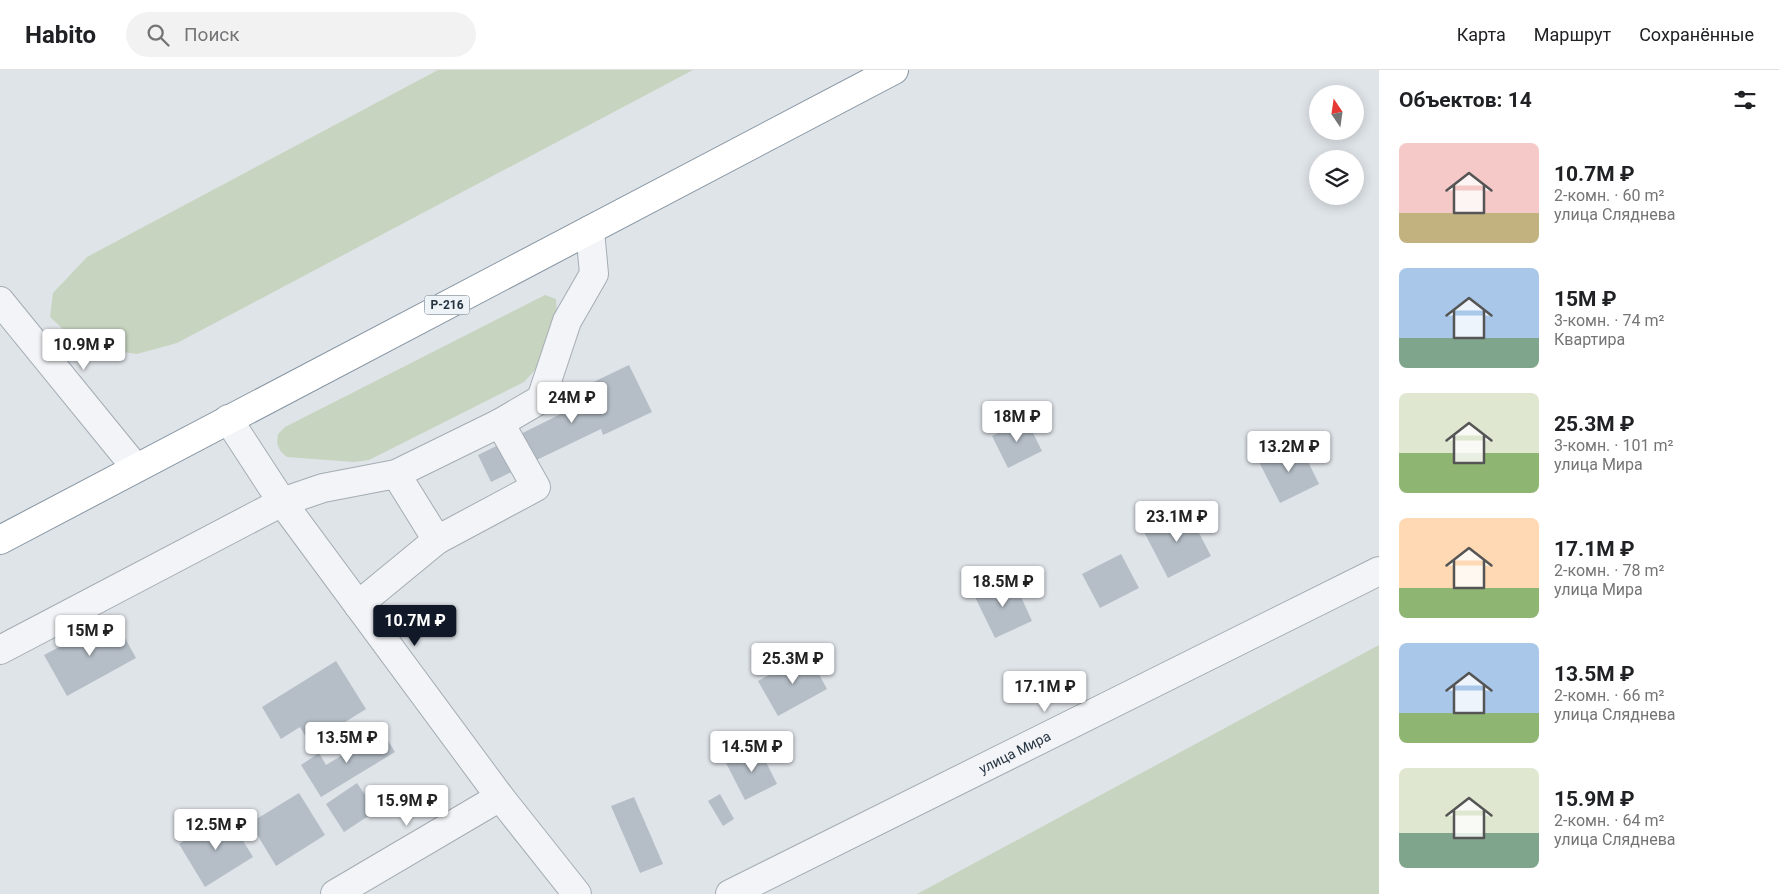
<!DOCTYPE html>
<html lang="ru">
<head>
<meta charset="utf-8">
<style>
  body { margin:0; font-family:Roboto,sans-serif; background:#f2f2f2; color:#202124; height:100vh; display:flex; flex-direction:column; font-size:19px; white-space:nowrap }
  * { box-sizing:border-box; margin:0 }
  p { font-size:16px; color:#757577 }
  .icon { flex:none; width:28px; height:28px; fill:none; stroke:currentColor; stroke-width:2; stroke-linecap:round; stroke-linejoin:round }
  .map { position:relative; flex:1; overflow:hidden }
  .sheet { display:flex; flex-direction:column; background:#fff; width:400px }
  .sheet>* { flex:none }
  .needle { width:32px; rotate:347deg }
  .tools { position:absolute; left:1309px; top:15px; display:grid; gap:10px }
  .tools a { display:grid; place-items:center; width:55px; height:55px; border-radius:50%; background:#fff; box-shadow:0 2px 12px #0003; font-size:25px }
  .price { position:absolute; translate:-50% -42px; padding:0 11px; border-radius:5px; background:#fff; color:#222; font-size:16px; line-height:32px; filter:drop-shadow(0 1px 2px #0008) }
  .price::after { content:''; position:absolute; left:50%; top:30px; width:15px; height:11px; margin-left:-8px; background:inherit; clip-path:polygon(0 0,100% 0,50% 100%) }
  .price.active { background:#111827; color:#fff }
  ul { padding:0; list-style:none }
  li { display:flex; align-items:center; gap:15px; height:125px; padding:0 20px }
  li span { display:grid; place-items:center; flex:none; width:140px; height:100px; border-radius:8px; color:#555 }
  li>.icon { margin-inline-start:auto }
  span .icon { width:60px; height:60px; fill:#fffc; stroke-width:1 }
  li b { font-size:21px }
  h2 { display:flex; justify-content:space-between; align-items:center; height:60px; padding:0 20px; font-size:21px }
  header { display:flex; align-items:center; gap:30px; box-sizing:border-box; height:70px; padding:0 25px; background:#fff; border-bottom:1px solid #e0e0e0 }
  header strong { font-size:24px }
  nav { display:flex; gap:28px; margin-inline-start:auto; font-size:18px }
  .search { width:350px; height:45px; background:#f2f2f2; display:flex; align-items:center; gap:12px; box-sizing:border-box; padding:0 18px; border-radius:28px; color:#757577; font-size:19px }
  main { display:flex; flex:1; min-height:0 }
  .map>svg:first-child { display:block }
  .green { fill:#c7d4bf }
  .building { fill:#b5bec7 }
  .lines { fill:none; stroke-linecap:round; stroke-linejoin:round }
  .minor-casing { stroke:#a4acb4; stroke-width:30 }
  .highway-casing { stroke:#8594a1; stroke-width:30 }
  .minor { stroke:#f2f4f7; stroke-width:28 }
  .highway { stroke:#fff; stroke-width:28 }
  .labels { text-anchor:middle; stroke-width:5; stroke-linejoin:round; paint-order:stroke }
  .shield { fill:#eef3f7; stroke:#626d78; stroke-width:1 }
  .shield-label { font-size:12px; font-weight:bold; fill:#263442 }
  .street-label { font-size:14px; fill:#263442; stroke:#eef3f7 }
</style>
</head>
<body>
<header>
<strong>Habito</strong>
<div class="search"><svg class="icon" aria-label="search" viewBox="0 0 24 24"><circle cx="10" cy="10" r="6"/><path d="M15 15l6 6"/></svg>Поиск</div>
<nav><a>Карта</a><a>Маршрут</a><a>Сохранённые</a></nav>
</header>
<main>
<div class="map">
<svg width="1379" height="824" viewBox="0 0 1379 824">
  <rect width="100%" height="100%" fill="#dfe4e9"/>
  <path class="green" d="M438 0H693L177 273 137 284 81 276 50 247 53 223 87 187Z
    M545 225 556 229 557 245 535 300 524 312 369 390 354 392 287 387C278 380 276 375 278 364L285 357Z
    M1379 575V824H917Z"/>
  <path class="building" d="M629 295 652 342 603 365 601 359 491 412 478 385 587 331 581 318Z
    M1026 349 1042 381 1008 398 992 366Z
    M1299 373 1319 414 1280 433 1259 392Z
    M1186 438 1211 486 1168 508 1143 460Z
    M1121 484 1139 518 1100 538 1082 504Z
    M1012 507 1032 551 995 568 974 525Z
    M114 548 136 588 67 626 44 585Z
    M808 584 827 619 778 646 758 611Z
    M336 591 366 639 310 674 300 657 281 669 262 637Z
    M382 661 395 682 321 727 301 695 319 683 326 695Z
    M758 676 777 714 745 730 726 693Z
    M357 713 376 741 344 762 326 734Z
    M299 723 325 765 276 796 250 753Z
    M720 724 734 749 723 756 708 731Z
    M634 727 663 794 640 803 611 736Z
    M227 745 253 787 205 817 179 774Z"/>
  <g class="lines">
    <defs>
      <g id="minor">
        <path d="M0 231 136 398"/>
        <path d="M228 349 282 432 500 727 577 824"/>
        <path d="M396 404 437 470"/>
        <path d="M358 535 437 470 536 417 500 353"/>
        <path d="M0 580 282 432 323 418 396 404 500 353 541 329 567 251 594 204 590 160"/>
        <path d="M335 824 500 727"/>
        <path id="s1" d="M730 824 1379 501"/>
      </g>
      <path id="highway" d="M0 470 894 0"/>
    </defs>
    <use href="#minor" class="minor-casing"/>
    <use href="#highway" class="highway-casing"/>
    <use href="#minor" class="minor"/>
    <use href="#highway" class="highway"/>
  </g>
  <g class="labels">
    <rect class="shield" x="424.5" y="225.5" width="45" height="19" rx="4"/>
    <g class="shield-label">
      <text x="447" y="239">Р-216</text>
    </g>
    <g class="street-label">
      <text dy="5" stroke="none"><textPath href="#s1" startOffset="318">улица Мира</textPath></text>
    </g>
  </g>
</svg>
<div class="tools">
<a><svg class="needle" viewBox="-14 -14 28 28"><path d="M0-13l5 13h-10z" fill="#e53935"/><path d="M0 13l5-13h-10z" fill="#757577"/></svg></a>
<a><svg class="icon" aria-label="layers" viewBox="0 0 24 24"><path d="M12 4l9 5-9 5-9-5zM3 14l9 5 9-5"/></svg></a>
</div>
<b class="price" style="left:84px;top:301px">10.9M ₽</b>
<b class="price" style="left:572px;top:354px">24M ₽</b>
<b class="price" style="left:1017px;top:373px">18M ₽</b>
<b class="price" style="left:1289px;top:403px">13.2M ₽</b>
<b class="price" style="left:1177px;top:473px">23.1M ₽</b>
<b class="price" style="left:1003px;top:538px">18.5M ₽</b>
<b class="price active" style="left:415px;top:577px">10.7M ₽</b>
<b class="price" style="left:90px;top:587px">15M ₽</b>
<b class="price" style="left:793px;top:615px">25.3M ₽</b>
<b class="price" style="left:1045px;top:643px">17.1M ₽</b>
<b class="price" style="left:347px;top:694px">13.5M ₽</b>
<b class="price" style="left:752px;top:703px">14.5M ₽</b>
<b class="price" style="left:407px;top:757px">15.9M ₽</b>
<b class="price" style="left:216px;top:781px">12.5M ₽</b>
</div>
<section class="sheet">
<h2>Объектов: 14<svg class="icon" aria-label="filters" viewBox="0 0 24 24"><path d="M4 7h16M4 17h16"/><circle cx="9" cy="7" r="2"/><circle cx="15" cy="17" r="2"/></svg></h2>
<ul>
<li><span style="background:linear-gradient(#f6c9c9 70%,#c2b280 0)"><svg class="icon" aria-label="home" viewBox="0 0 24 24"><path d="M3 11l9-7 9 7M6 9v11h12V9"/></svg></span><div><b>10.7M ₽</b><p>2-комн. · 60 m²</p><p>улица Сляднева</p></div></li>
<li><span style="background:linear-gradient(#a9c7e8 70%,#7fa58c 0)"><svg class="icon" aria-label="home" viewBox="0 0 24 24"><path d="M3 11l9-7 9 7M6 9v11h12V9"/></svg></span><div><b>15M ₽</b><p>3-комн. · 74 m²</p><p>Квартира</p></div></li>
<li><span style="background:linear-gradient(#dfe7d0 60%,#8fb573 0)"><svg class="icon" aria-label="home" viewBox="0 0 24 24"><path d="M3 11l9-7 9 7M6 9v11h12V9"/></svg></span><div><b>25.3M ₽</b><p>3-комн. · 101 m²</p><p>улица Мира</p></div></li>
<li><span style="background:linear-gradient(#ffd9b3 70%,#8fb573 0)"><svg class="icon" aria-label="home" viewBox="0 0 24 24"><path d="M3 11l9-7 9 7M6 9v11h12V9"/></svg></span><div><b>17.1M ₽</b><p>2-комн. · 78 m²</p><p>улица Мира</p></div></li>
<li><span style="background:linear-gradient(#a9c7e8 70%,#8fb573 0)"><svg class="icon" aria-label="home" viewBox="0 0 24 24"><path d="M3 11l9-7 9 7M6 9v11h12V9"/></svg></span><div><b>13.5M ₽</b><p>2-комн. · 66 m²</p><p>улица Сляднева</p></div></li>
<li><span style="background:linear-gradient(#dfe7d0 65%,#7fa58c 0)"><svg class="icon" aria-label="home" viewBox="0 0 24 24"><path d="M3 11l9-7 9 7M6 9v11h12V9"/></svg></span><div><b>15.9M ₽</b><p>2-комн. · 64 m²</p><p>улица Сляднева</p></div></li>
</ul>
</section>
</main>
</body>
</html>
